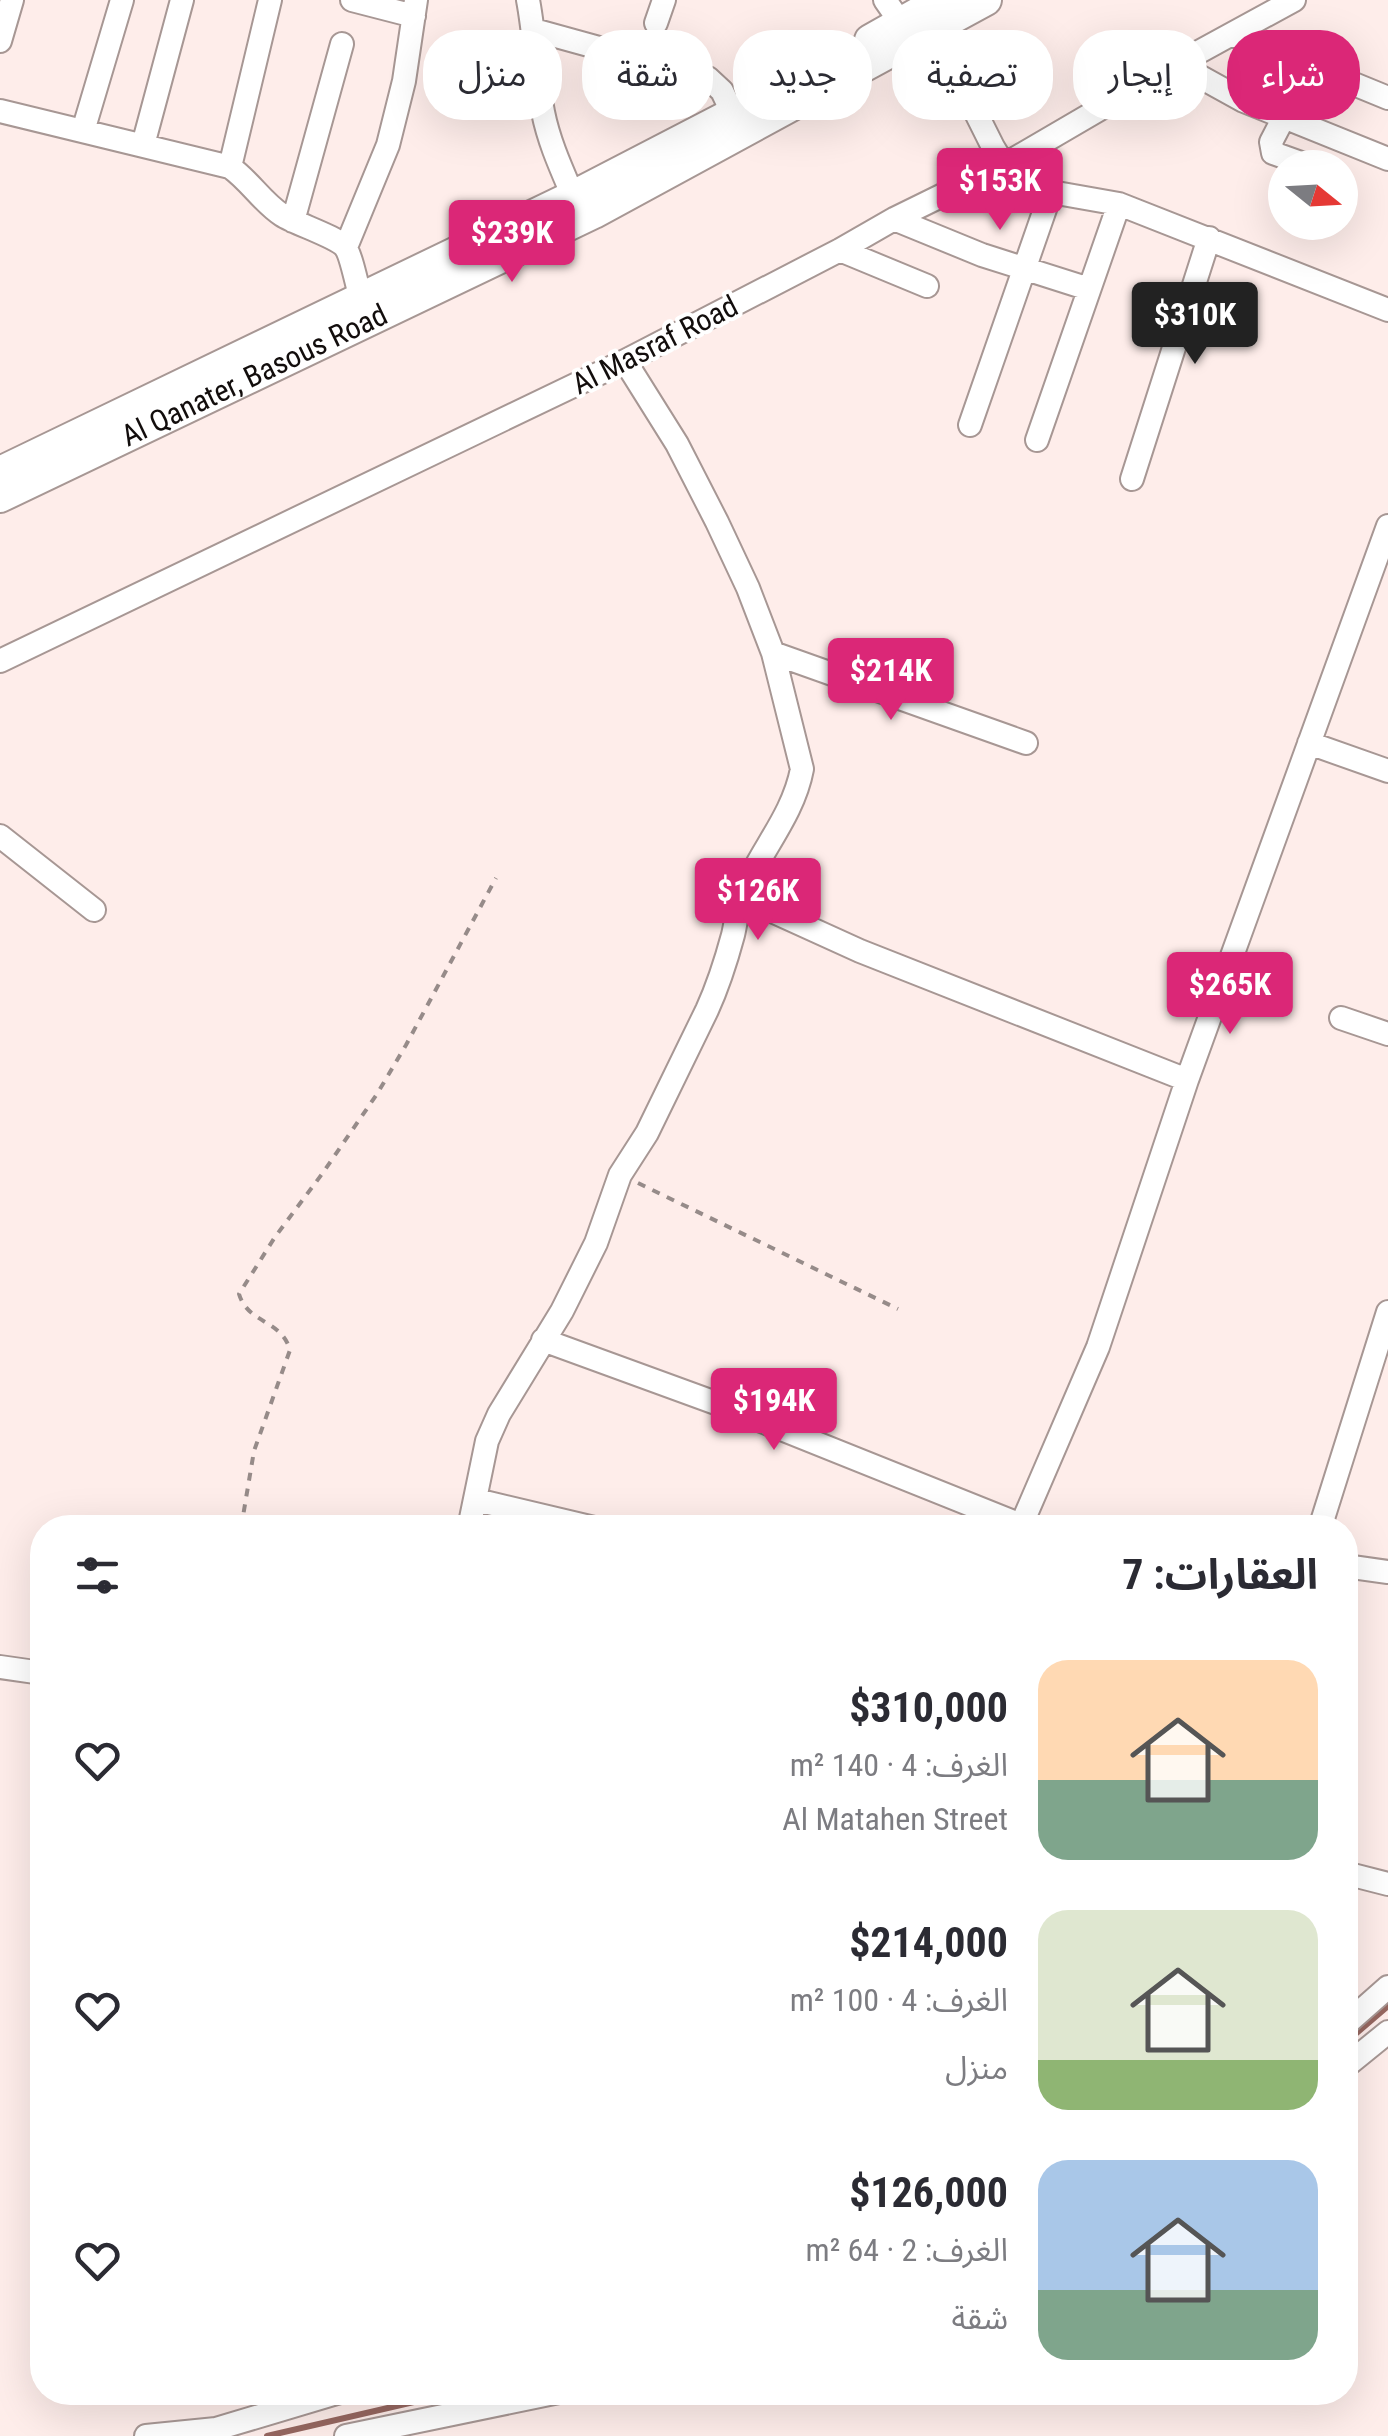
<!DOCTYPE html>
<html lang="ar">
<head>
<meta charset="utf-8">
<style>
  body { margin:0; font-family:"Roboto Condensed","Noto Sans Arabic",sans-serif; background:#f7f7f7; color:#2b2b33; direction:rtl; height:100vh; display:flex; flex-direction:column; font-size:38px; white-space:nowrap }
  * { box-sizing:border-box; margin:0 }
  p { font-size:32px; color:#7c7c81 }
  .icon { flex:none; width:55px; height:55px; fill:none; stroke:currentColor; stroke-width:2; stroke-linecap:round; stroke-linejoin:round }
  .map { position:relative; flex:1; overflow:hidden; direction:ltr }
  .drawer { position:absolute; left:30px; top:1515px; width:1328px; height:890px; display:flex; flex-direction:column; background:#fff; border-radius:40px; box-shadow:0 10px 40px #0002; direction:rtl }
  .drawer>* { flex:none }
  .hud { position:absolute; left:30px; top:30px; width:1330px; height:90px; direction:rtl; display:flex; gap:20px }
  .needle { width:65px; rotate:108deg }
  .fabs { position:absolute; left:1268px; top:150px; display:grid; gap:20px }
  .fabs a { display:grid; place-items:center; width:90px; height:90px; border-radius:50%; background:#fff; box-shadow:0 10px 40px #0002; font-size:50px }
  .price { position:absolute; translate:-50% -85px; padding:0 22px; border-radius:10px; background:#db2777; color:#fff; font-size:32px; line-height:65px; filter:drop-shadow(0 2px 5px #0008) }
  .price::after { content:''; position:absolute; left:50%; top:60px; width:30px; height:22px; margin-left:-15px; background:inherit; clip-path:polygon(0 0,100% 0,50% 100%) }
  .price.selected { background:#222; color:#fff }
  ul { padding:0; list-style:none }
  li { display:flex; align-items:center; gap:30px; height:250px; padding:0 40px }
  li span { display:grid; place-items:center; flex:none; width:280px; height:200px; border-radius:30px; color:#555 }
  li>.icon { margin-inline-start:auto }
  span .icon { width:120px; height:120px; fill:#fffc; stroke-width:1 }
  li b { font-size:42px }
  h2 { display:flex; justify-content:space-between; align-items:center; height:120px; padding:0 40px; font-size:42px }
  .chip { padding:0 35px; border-radius:40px; background:#fff; box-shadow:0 10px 40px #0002; font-size:35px; line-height:90px }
  .chip.selected { background:#db2777; color:#fff }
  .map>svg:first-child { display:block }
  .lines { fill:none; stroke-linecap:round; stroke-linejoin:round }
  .stream { stroke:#966760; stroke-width:6 }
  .minor-casing { stroke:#a79794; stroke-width:26 }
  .secondary-casing { stroke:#a79794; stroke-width:34 }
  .path { stroke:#968b89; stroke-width:4; stroke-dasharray:8 8; stroke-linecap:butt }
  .minor { stroke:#fff; stroke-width:22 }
  .secondary { stroke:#fff; stroke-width:30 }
  .labels { text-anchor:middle; stroke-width:8; stroke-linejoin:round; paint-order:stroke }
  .street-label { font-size:30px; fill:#120d0c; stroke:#fff }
</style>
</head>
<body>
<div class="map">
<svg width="1388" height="2436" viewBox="0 0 1388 2436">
  <rect width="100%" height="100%" fill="#feedea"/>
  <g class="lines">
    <path class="stream" d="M1345 2043 1388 2006
      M267 2436 457 2392"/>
    <defs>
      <path id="minor" d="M352 0 414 16
        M528 0C535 37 536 75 543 112 549 142 561 168 573 196
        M885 0 901 23
        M656 23 664 0
        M934 29 993 147 1004 165 1018 181 1028 185 1051 192 1119 204 1388 310
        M534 30 708 78 722 91 733 114
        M1232 34 1388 98
        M0 41 12 0
        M1177 64 1244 101 1388 159
        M0 111 230 167C250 181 262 202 282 215 296 224 337 237 345 247 351 254 358 289 361 300
        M1284 117 1271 142 1273 153 1301 163
        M83 131 122 0
        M143 145 182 0
        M230 167 270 0
        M894 219 982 255 1089 289
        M293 221 342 44
        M346 247 388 145 404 81 416 0
        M840 250 927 286
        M970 425 1051 192
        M1037 440 1119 204
        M1132 479 1209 238
        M773 653 1026 743
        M0 661 625 361 840 250 894 219 1004 165 1177 64 1294 0
        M1309 743 1388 771
        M0 836 94 910
        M741 897 860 951 1187 1080
        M1341 1018 1388 1034
        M543 1340 724 1406 1021 1525
        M476 1500 594 1528
        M469 1528 487 1441 499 1414 562 1311 596 1243 620 1175 647 1133 707 1010C718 986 726 961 733 935 736 923 737 909 741 897 758 853 793 817 802 769L773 653 748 588 717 522 677 444 625 361
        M1020 1528 1098 1347 1187 1080 1388 526
        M1320 1528 1388 1312
        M1345 1566 1388 1572
        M0 1667 42 1673
        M1345 1873 1388 1884
        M1345 2025 1388 1987
        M1345 2067 1388 2032
        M146 2436 216 2429 340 2392
        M346 2436 559 2392"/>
      <g id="secondary">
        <path d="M870 40 941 0"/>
        <path d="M0 472 573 196 768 95"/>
        <path id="s1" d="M0 497 594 213 986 0"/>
      </g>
    </defs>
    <use href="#minor" class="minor-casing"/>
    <use href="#secondary" class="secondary-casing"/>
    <path class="path" d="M638 1183 898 1309
      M241 1528 254 1451 290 1350C281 1319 248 1324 239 1294L275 1237 322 1174 377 1094 406 1045 496 878"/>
    <use href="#minor" class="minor"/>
    <use href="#secondary" class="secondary"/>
  </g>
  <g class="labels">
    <g class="street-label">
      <text transform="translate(655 345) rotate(-27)" y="10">Al Masraf Road</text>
      <text dy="10" stroke="none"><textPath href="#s1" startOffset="282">Al Qanater, Basous Road</textPath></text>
    </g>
  </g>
</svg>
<div class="fabs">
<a><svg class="needle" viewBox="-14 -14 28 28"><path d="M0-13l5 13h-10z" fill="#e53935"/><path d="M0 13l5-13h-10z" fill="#7c7c81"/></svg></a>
</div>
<b class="price" style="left:1000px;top:233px">$153K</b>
<b class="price" style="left:512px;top:285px">$239K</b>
<b class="price selected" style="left:1195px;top:367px">$310K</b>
<b class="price" style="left:891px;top:723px">$214K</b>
<b class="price" style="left:758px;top:943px">$126K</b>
<b class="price" style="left:1230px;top:1037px">$265K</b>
<b class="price" style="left:774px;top:1453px">$194K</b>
<div class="hud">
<a class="chip selected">شراء</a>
<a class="chip">إيجار</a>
<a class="chip">تصفية</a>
<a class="chip">جديد</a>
<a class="chip">شقة</a>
<a class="chip">منزل</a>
</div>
<section class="drawer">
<h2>العقارات: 7<svg class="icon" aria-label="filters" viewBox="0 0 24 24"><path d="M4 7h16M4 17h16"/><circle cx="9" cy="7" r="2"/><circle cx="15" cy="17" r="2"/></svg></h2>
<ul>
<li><span style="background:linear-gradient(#ffd9b3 60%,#7fa58c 0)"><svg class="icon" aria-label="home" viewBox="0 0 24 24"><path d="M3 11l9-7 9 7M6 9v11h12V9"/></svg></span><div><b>$310,000</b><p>الغرف: 4 · 140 m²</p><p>Al Matahen Street</p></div><svg class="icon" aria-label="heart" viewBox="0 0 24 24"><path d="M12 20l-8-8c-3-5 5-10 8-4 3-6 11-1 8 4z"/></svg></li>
<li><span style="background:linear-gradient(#dfe7d0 75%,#8fb573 0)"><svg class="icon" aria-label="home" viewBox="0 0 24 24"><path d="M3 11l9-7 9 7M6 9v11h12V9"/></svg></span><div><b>$214,000</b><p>الغرف: 4 · 100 m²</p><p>منزل</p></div><svg class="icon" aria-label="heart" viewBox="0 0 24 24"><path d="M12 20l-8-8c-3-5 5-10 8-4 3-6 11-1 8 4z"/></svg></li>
<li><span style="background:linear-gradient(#a9c7e8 65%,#7fa58c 0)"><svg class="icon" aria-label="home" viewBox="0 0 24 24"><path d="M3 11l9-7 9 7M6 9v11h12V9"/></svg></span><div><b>$126,000</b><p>الغرف: 2 · 64 m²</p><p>شقة</p></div><svg class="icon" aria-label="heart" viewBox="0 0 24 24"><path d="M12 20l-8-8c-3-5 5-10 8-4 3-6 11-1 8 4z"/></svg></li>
</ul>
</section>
</div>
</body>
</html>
